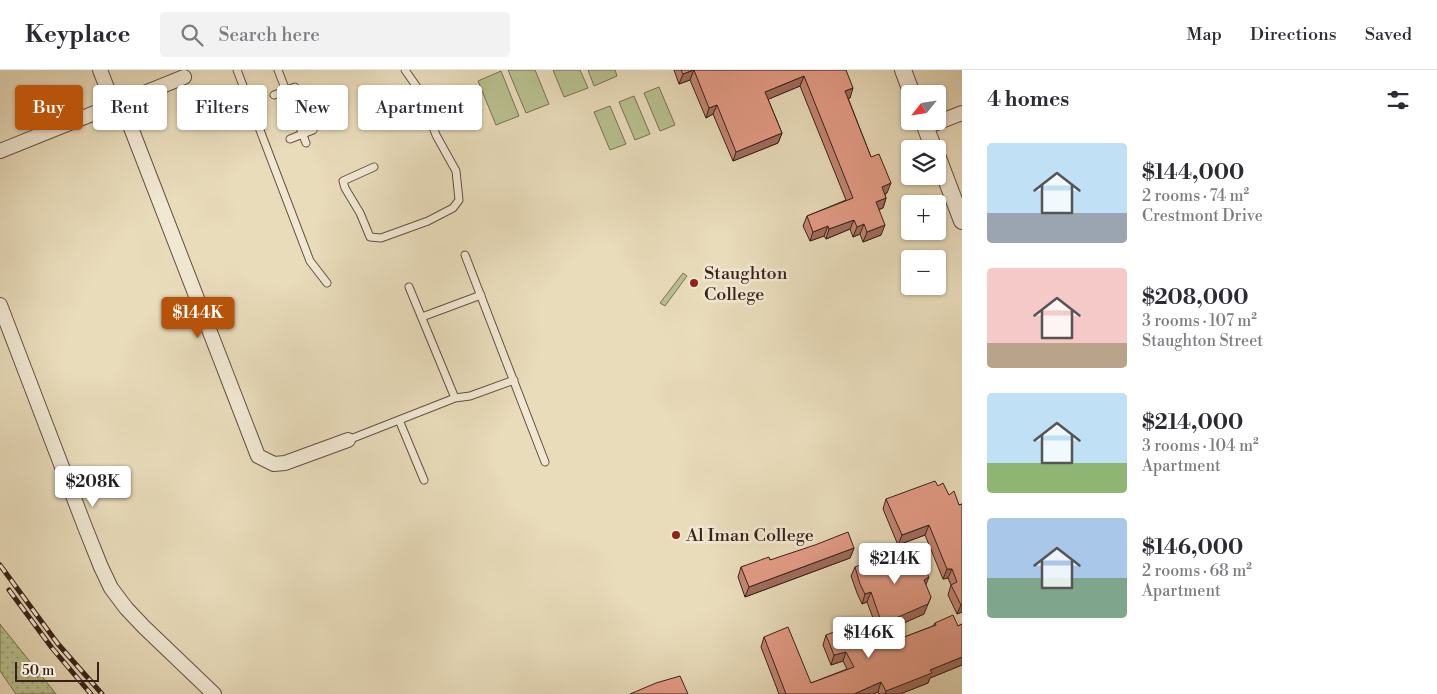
<!DOCTYPE html>
<html lang="en">
<head>
<meta charset="utf-8">
<style>
  body { margin:0; font-family:"Libre Bodoni",serif; background:#f2f2f3; color:#2b2b33; height:100vh; display:flex; flex-direction:column; font-size:19px; white-space:nowrap }
  * { box-sizing:border-box; margin:0 }
  p { font-size:16px; color:#7c7c81 }
  .icon { flex:none; width:28px; height:28px; fill:none; stroke:currentColor; stroke-width:2; stroke-linecap:round; stroke-linejoin:round }
  .map { position:relative; flex:1; overflow:hidden }
  .details { display:flex; flex-direction:column; background:#fff; width:475px }
  .details>* { flex:none }
  .banner { position:absolute; left:15px; top:15px; width:475px; height:45px; display:flex; gap:10px }
  .needle { width:32px; rotate:240deg }
  .fabs { position:absolute; left:901px; top:15px; display:grid; gap:10px }
  .fabs a { display:grid; place-items:center; width:45px; height:45px; border-radius:5px; background:#fff; box-shadow:0 1px 4px #0004; font-size:25px }
  .scale { position:absolute; left:15px; bottom:12px; width:84px; box-sizing:border-box; padding-left:5px; border:2px solid #392118; border-top:0; font-size:14px; line-height:18px; white-space:nowrap; color:#392118; -webkit-text-stroke:4px #f1e8d3; paint-order:stroke }
  .price { position:absolute; translate:-50% -42px; padding:0 11px; border-radius:5px; background:#fff; color:#222; font-size:16px; line-height:32px; filter:drop-shadow(0 1px 2px #0008) }
  .price::after { content:''; position:absolute; left:50%; top:30px; width:15px; height:11px; margin-left:-8px; background:inherit; clip-path:polygon(0 0,100% 0,50% 100%) }
  .price.on { background:#b45309; color:#fff }
  ul { padding:0; list-style:none }
  li { display:flex; align-items:center; gap:15px; height:125px; padding:0 25px }
  li span { display:grid; place-items:center; flex:none; width:140px; height:100px; border-radius:5px; color:#555 }
  li>.icon { margin-inline-start:auto }
  span .icon { width:60px; height:60px; fill:#fffc; stroke-width:1 }
  li b { font-size:21px }
  h2 { display:flex; justify-content:space-between; align-items:center; height:60px; padding:0 25px; font-size:21px }
  .pill { padding:0 18px; border-radius:5px; background:#fff; box-shadow:0 1px 4px #0004; font-size:18px; line-height:45px }
  .pill.on { background:#b45309; color:#fff }
  header { display:flex; align-items:center; gap:30px; box-sizing:border-box; height:70px; padding:0 25px; background:#fff; border-bottom:1px solid #e1e1e2 }
  header strong { font-size:24px }
  nav { display:flex; gap:28px; margin-inline-start:auto; font-size:18px }
  .search { width:350px; height:45px; background:#f2f2f3; display:flex; align-items:center; gap:12px; box-sizing:border-box; padding:0 18px; border-radius:5px; color:#7c7c81; font-size:19px }
  main { display:flex; flex:1; min-height:0 }
  .map>svg:first-child { display:block }
  .grass { fill:url(#grass-dots); stroke:#787054 }
  .garden { fill:#b8c08f; stroke:#787054 }
  .lines { fill:none; stroke-linecap:round; stroke-linejoin:round }
  .service-casing { stroke:#655041; stroke-width:9 }
  .minor-casing { stroke:#655041; stroke-width:16 }
  .tertiary-casing { stroke:#655041; stroke-width:18 }
  .service { stroke:#f1e8d3; stroke-width:7 }
  .minor { stroke:#f1e8d3; stroke-width:14 }
  .tertiary { stroke:#f1e8d3; stroke-width:16 }
  .rail-casing { stroke:#392118; stroke-width:5 }
  .rail { stroke:#f1e8d3; stroke-width:3; stroke-dasharray:9; stroke-linecap:butt }
  .wall { fill:#c48674; stroke:#392118 }
  .shaded-wall { fill:#a06d5e; stroke:#392118 }
  .building { fill:#e49c87; stroke:#392118 }
  .poi-dot { fill:#8f2418; stroke:#f1e8d3; stroke-width:2 }
  .labels { text-anchor:middle; stroke-width:5; stroke-linejoin:round; paint-order:stroke }
  .poi-label { font-size:18px; fill:#392118; stroke:#f1e8d3; text-anchor:start }
</style>
</head>
<body>
<header>
<strong>Keyplace</strong>
<div class="search"><svg class="icon" aria-label="search" viewBox="0 0 24 24"><circle cx="10" cy="10" r="6"/><path d="M15 15l6 6"/></svg>Search here</div>
<nav><a>Map</a><a>Directions</a><a>Saved</a></nav>
</header>
<main>
<div class="map">
<svg width="962" height="624" viewBox="0 0 962 624">
  <defs>
    <pattern id="grass-dots" width="8" height="8" patternUnits="userSpaceOnUse" patternTransform="scale(1.25)"><rect width="8" height="8" fill="#b8c08f"/><path d="M2 2h.1M6 6h.1" fill="none" stroke="#979c74" stroke-width="1.8" stroke-linecap="round"/></pattern>
  </defs>
  <rect width="100%" height="100%" fill="#e9dcbb"/>
  <filter id="stains"><feTurbulence type="fractalNoise" baseFrequency=".004" numOctaves="4"/><feColorMatrix values="0 0 0 0 .2 0 0 0 0 .09 0 0 0 0 .02 0 0 0 .5 -.17"/></filter>
  <radialGradient id="worn" r=".72"><stop offset=".6" stop-color="#630" stop-opacity="0"/><stop offset="1" stop-color="#630" stop-opacity=".3"/></radialGradient>
  <path class="grass" d="M0 554 3 558 56 624H16L0 601Z"/>
  <path class="garden" d="M508 0H535L549 34 526 43Z
    M553 0H580L588 18 564 27Z
    M588 0H615L617 6 594 16Z
    M501 1 519 46 496 55 478 11Z
    M659 17 675 55 660 61 644 23Z
    M634 26 650 64 635 70 619 32Z
    M610 36 626 74 610 80 594 42Z
    M683 203 687 206 665 236 660 233Z"/>
  <g class="lines">
    <defs>
      <path id="service" d="M237 0 310 191 327 213
        M278 0 306 73
        M274 25 295 17
        M290 69 313 60
        M374 97 343 111 345 118 360 143 370 167 381 168 428 151 453 138 459 130 456 101 436 65 419 20 405 0
        M465 185 545 392
        M409 217 455 328
        M422 247 481 225
        M399 350 424 410
        M348 370 455 328 470 326 514 310"/>
      <path id="minor" d="M100 0 109 23 121 32 258 386 274 394 285 393 348 370
        M926 57 962 43
        M0 81 184 7
        M0 235 85 457 101 497 111 518 126 538 144 557 214 624"/>
      <path id="tertiary" d="M903 0 912 24
        M923 51 934 79
        M938 88 962 151"/>
    </defs>
    <use href="#service" class="service-casing"/>
    <use href="#minor" class="minor-casing"/>
    <use href="#tertiary" class="tertiary-casing"/>
    <use href="#service" class="service"/>
    <use href="#minor" class="minor"/>
    <use href="#tertiary" class="tertiary"/>
    <defs>
      <path id="rail" d="M0 495 58 574 102 624
        M9 520 52 578 91 624"/>
    </defs>
    <use href="#rail" class="rail-casing"/>
    <use href="#rail" class="rail"/>
  </g>
  <path class="wall" d="M674 0H846L850 28H848L871 87 887 123 885 124 886 128 883 138 878 140 881 165 863 172 860 164 853 167 850 159 826 169 824 166 810 171 803 156 807 146 846 130 800 16 768 29 782 63 778 73 733 91 713 44 706 48 690 10 679 14Z
    M938 416 949 425 959 435 962 434V542L957 544 948 525 951 515 948 508 943 509 925 465 898 475 883 439 886 429Z
    M854 478 850 488 745 527 738 507 741 497 770 490Z
    M889 490 926 515 924 544 879 564 867 532 862 534 857 523 851 506 855 497Z
    M935 553 958 556 962 554V595L930 608 928 613 900 624H879L878 622 873 624H779L761 577 764 567 811 613 847 599 843 591 831 595 823 575 826 565 873 579 933 556Z"/>
  <path class="shaded-wall" d="M694 0 690 10 679 14 683 4Z
    M804 6 800 16 762 32 765 22Z
    M853 18 850 28 841 31 845 21Z
    M717 35 713 44 706 48 709 38Z
    M782 63 778 73 733 91 736 82Z
    M891 113 887 123 878 126 882 117Z
    M886 128 883 138 872 142 876 132Z
    M854 150 850 159 826 169 829 159Z
    M864 154 860 164 853 167 857 157Z
    M885 155 881 165 863 172 867 162Z
    M828 156 824 166 810 171 813 162Z
    M929 455 925 465 898 475 902 465Z
    M854 478 850 488 745 527 749 517Z
    M947 499H952L948 508 943 509Z
    M929 507 925 517 924 510Z
    M871 522 867 532 862 534 865 524Z
    M931 527 924 544 879 564 882 554Z
    M962 534V542L957 544 961 535Z
    M846 582 843 591 831 595 834 585Z
    M962 587V595L930 608 928 613 900 624H885L886 621 930 600Z
    M881 612 878 622 873 624H854Z"/>
  <path class="building" d="M681 0H693L683 4Z
    M694 0H846L853 18 845 21 871 87 879 84 891 113 882 117 886 128 876 132 885 155 867 162 864 154 857 157 854 150 829 159 828 156 813 162 807 146 853 128 804 6 765 22 782 63 736 82 717 35 709 38Z
    M935 411 938 416 943 413 949 425 954 421 959 435 962 434V534L961 535 951 515 957 512 952 499H947L929 455 902 465 886 429Z
    M848 462 854 478 749 517 741 497 769 487 770 490 815 475Z
    M912 482 917 496 922 494 929 507 924 510 931 527 928 534 882 554 871 522 865 524 860 514 855 497 887 483 889 490Z
    M953 545 958 556 962 554V587L930 600 932 603 886 621 881 612 854 624H786L764 567 788 557 811 613 854 597 846 582 834 585 826 565 863 551 873 579 936 555 935 553Z
    M680 606 688 624H630L656 613Z"/>
  <g class="poi-dot">
    <circle cx="694" cy="213" r="5"/>
    <circle cx="676" cy="465" r="5"/>
  </g>
  <g class="labels">
    <g class="poi-label">
      <text x="704" y="209">Staughton<tspan x="704" dy="21">College</tspan></text>
      <text x="686" y="471">Al Iman College</text>
    </g>
  </g>
  <rect width="100%" height="100%" filter="url(#stains)"/>
  <rect width="100%" height="100%" fill="url(#worn)"/>
</svg>
<div class="fabs">
<a><svg class="needle" viewBox="-14 -14 28 28"><path d="M0-13l5 13h-10z" fill="#e53935"/><path d="M0 13l5-13h-10z" fill="#7c7c81"/></svg></a>
<a><svg class="icon" aria-label="layers" viewBox="0 0 24 24"><path d="M12 4l9 5-9 5-9-5zM3 14l9 5 9-5"/></svg></a>
<a>+</a>
<a>−</a>
</div>
<div class="scale">50 m</div>
<b class="price on" style="left:198px;top:269px">$144K</b>
<b class="price" style="left:93px;top:438px">$208K</b>
<b class="price" style="left:895px;top:515px">$214K</b>
<b class="price" style="left:869px;top:589px">$146K</b>
<div class="banner">
<a class="pill on">Buy</a>
<a class="pill">Rent</a>
<a class="pill">Filters</a>
<a class="pill">New</a>
<a class="pill">Apartment</a>
</div>
</div>
<section class="details">
<h2>4 homes<svg class="icon" aria-label="filters" viewBox="0 0 24 24"><path d="M4 7h16M4 17h16"/><circle cx="9" cy="7" r="2"/><circle cx="15" cy="17" r="2"/></svg></h2>
<ul>
<li><span style="background:linear-gradient(#bfe0f5 70%,#9aa5b1 0)"><svg class="icon" aria-label="home" viewBox="0 0 24 24"><path d="M3 11l9-7 9 7M6 9v11h12V9"/></svg></span><div><b>$144,000</b><p>2 rooms · 74 m²</p><p>Crestmont Drive</p></div></li>
<li><span style="background:linear-gradient(#f6c9c9 75%,#b9a48a 0)"><svg class="icon" aria-label="home" viewBox="0 0 24 24"><path d="M3 11l9-7 9 7M6 9v11h12V9"/></svg></span><div><b>$208,000</b><p>3 rooms · 107 m²</p><p>Staughton Street</p></div></li>
<li><span style="background:linear-gradient(#bfe0f5 70%,#8fb573 0)"><svg class="icon" aria-label="home" viewBox="0 0 24 24"><path d="M3 11l9-7 9 7M6 9v11h12V9"/></svg></span><div><b>$214,000</b><p>3 rooms · 104 m²</p><p>Apartment</p></div></li>
<li><span style="background:linear-gradient(#a9c7e8 60%,#7fa58c 0)"><svg class="icon" aria-label="home" viewBox="0 0 24 24"><path d="M3 11l9-7 9 7M6 9v11h12V9"/></svg></span><div><b>$146,000</b><p>2 rooms · 68 m²</p><p>Apartment</p></div></li>
</ul>
</section>
</main>
</body>
</html>
